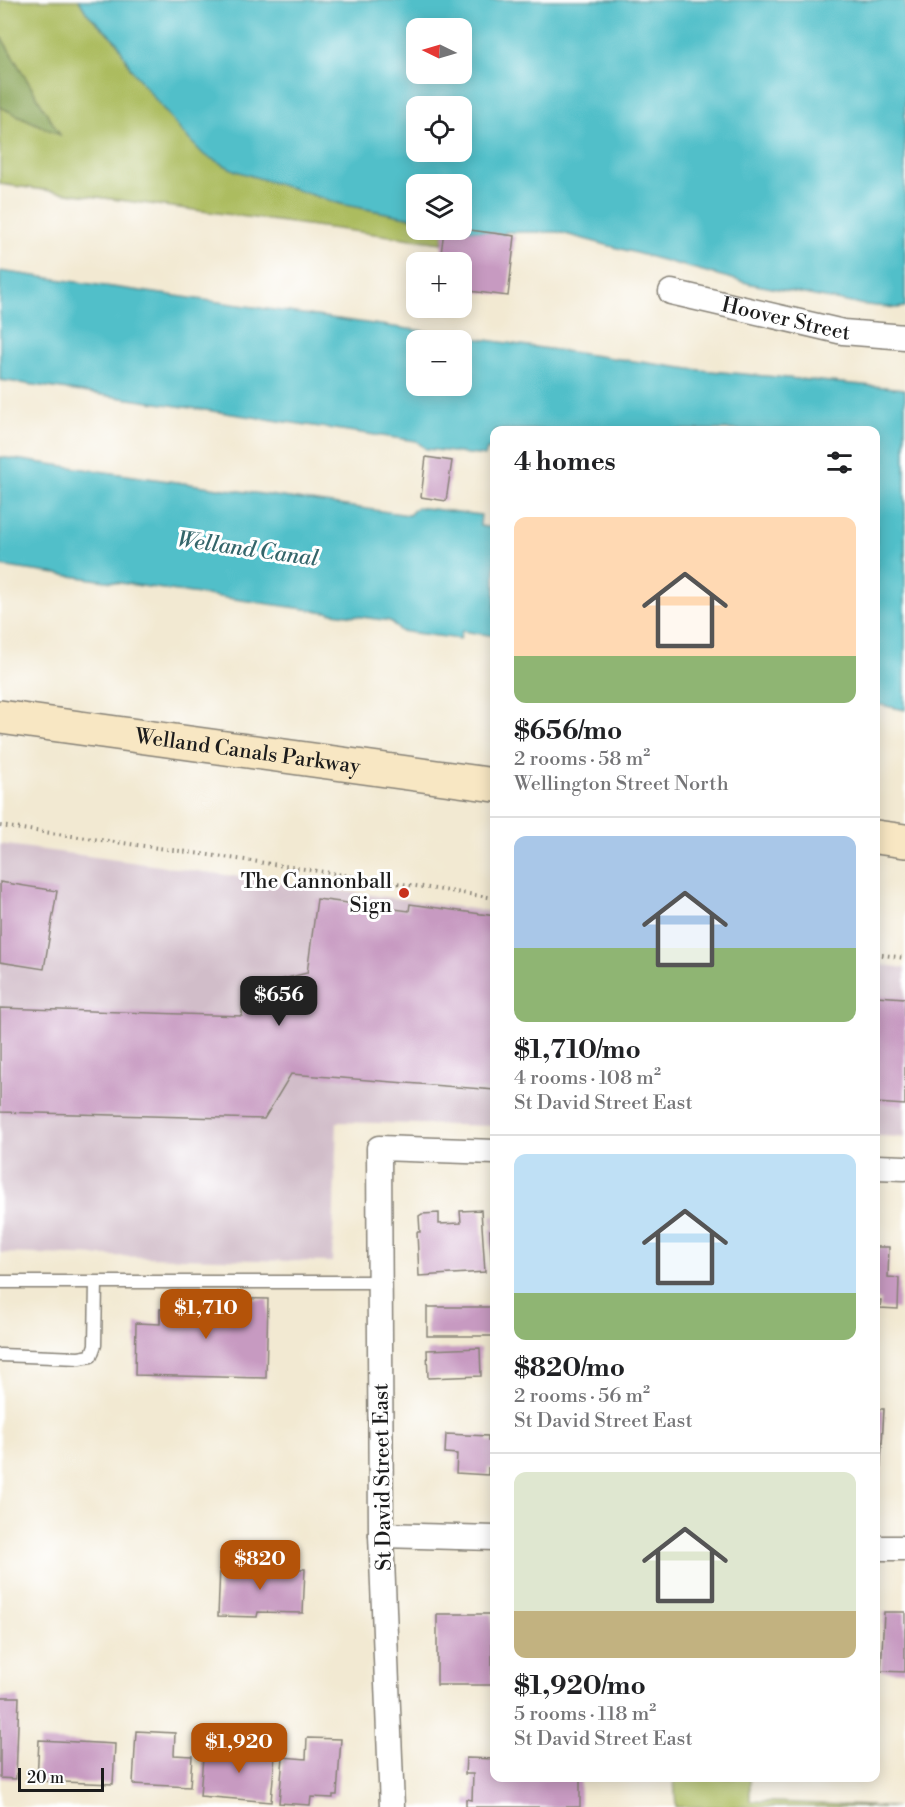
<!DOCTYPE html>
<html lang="en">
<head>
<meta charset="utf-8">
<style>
  body { margin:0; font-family:"Libre Bodoni",serif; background:#f2f2f2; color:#202124; height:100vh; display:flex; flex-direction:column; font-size:22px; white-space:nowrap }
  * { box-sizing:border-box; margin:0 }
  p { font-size:20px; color:#757577 }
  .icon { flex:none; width:33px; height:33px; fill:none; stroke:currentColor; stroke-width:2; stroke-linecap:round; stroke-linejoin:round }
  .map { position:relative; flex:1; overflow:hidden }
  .details { position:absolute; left:490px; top:426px; width:390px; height:1356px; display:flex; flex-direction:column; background:#fff; border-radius:12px; box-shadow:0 3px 15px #0003 }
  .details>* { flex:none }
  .needle { width:39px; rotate:275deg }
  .tools { position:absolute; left:406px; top:18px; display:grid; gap:12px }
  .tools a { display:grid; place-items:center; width:66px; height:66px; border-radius:12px; background:#fff; box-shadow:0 3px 15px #0003; font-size:30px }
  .scale { position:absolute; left:18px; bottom:15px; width:86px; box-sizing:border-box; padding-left:6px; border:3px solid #1c1c1c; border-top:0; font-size:16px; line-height:21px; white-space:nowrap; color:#1c1c1c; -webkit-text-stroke:4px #fff; paint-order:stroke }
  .price { position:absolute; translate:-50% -51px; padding:0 14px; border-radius:12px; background:#b45309; color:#fff; font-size:20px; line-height:39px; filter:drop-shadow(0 2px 3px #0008) }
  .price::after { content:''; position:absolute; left:50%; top:36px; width:18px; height:14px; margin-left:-9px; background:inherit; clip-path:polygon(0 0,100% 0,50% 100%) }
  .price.current { background:#222; color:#fff }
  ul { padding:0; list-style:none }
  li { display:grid; align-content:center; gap:12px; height:318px; padding:0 24px }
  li+li { border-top:2px solid #e0e0e0 }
  li span { display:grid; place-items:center; height:186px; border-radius:12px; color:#555 }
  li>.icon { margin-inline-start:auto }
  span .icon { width:108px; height:108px; fill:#fffc; stroke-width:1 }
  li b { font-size:26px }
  h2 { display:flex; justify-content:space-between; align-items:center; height:72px; padding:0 24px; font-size:26px }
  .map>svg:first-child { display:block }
  .industrial { fill:#d1bdc9 }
  .green { fill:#acbc5f; stroke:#646c3e; stroke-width:1.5 }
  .forest { fill:#89a456; stroke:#526039; stroke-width:1.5 }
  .water { fill:#51bfc9; stroke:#366e72; stroke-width:1.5; fill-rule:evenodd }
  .building { fill:#c79ac1 }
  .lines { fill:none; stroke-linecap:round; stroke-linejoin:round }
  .lane-casing { stroke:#878277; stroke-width:15 }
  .street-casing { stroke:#878277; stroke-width:27 }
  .secondary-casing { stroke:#878277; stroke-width:36 }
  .path { stroke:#878277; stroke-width:4; stroke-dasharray:1.5 4.5; stroke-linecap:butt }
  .lane { stroke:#fff; stroke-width:12 }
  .street { stroke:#fff; stroke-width:24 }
  .secondary { stroke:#f8e7c3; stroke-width:33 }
  .poi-dot { fill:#c8321e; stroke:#fff; stroke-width:2 }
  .labels { text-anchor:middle; stroke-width:6; stroke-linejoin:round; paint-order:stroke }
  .street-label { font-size:21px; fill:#1c1c1c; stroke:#fff }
  .poi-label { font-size:21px; fill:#1c1c1c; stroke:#fff; text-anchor:end }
  .water-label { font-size:22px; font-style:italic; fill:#34656a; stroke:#fff }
</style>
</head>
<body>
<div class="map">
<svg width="905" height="1807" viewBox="0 0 905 1807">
  <rect width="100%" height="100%" fill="#fff"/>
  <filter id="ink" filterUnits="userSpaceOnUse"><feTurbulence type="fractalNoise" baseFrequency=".0167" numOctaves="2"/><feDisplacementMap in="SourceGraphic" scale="12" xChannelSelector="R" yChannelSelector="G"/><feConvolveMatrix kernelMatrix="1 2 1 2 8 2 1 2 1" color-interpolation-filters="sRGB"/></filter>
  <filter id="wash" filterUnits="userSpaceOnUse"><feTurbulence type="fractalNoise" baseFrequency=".008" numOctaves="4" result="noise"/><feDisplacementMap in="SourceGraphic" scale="24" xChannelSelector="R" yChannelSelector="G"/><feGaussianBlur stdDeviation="1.35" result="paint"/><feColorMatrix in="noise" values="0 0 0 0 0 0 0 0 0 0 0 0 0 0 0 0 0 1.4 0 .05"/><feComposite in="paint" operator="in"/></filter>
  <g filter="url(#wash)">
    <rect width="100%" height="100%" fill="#f2e9d2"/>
    <path class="industrial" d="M0 844 495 912V1126L337 1122 332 1262 0 1253Z
      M876 964 905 968V1137L876 1136Z"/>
    <path class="green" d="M0 0H79L86 12 117 42 131 69 237 171 341 204 417 219V230H445L442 243 0 184V107L59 134 0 35Z
      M674 1778H750V1801L895 1807H676Z"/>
    <path class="forest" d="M0 35 60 135 0 107Z"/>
    <path class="water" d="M79 0H905V307L896 308 857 304 751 284 558 232H505L504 235 462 229V184H417V219L341 204 236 171 204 155 181 131 131 69 117 42 86 12ZM417 28H462V74H417ZM417 106H462V152H417Z
      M0 271 690 369 905 389V710L876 704V430H495V450L487 449 485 456 426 449 416 441 0 380ZM417 340H462V386H417Z
      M0 457 409 515 417 507 481 515 480 526 495 528V636L462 631 460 639 400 631 390 621 0 566Z"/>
    <g id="blocks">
      <path class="building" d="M462 229 515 236 508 296 462 290V262H440L444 230Z
        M426 457 452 461 446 501 421 497Z
        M0 882 57 891 44 969 0 962Z
        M317 899 409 911 410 904 495 916V1090L291 1074 264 1119 0 1112V1008L242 1016 243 989 307 973Z
        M876 996 905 998V1105L876 1103Z
        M481 1210 485 1272 419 1276 417 1232H420L419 1216 422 1214 439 1213V1224L461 1223 460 1211Z
        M492 1216H495V1274H492L490 1230 493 1229Z
        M876 1247H889L888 1277 899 1278 898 1309 880 1308 881 1300H876Z
        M184 1297 268 1299 266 1378 135 1375 136 1323 160 1324V1309H184Z
        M427 1307H494V1336H427Z
        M480 1348 481 1376 428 1378 427 1350Z
        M876 1409H884L880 1479H876Z
        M446 1434 488 1436V1441L495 1442 494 1469 488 1468V1475L456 1473 457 1454 445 1453Z
        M220 1567 305 1569 303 1613 258 1612 257 1617 218 1616Z
        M884 1612H905V1672L881 1671Z
        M437 1614H492V1685H437Z
        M0 1697H19L16 1779 0 1778Z
        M136 1731 175 1733 174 1755 192 1756 190 1787 133 1784Z
        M307 1738 341 1739 337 1795H333V1798L311 1797 310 1805 279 1803 283 1757 306 1759Z
        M39 1740 115 1744 113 1784 37 1781Z
        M227 1740 259 1743 258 1753 275 1754 271 1802 200 1796 203 1756 225 1758Z
        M466 1758 495 1759V1778H580V1807H466V1799L472 1800 473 1774H465Z"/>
    </g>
  </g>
  <g filter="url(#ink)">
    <use href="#blocks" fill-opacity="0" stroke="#878277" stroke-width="1.5"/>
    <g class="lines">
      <defs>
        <path id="lane" d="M0 1282H380
          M0 1355 79 1358 91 1356 95 1345 96 1282"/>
        <g id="street">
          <path id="s1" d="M671 292 843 332 905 337"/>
          <path d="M876 1167 905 1168"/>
          <path d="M381 1535 495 1538"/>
          <path d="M876 1548H905"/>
          <path d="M392 1807 381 1535 379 1148 495 1152"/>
        </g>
        <g id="secondary">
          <path id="s2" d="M0 717 495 785"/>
          <path d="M876 837 905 841"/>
        </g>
      </defs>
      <use href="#lane" class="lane-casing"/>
      <use href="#street" class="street-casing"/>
      <use href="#secondary" class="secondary-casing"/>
      <path class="path" d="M0 826 245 860 495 898
        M876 954 905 958"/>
      <use href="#lane" class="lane"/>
      <use href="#street" class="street"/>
      <use href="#secondary" class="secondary"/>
    </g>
  </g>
  <circle class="poi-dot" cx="404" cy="893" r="6"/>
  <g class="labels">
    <g class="street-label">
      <text dy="7" stroke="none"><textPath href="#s1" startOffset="118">Hoover Street</textPath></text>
      <text dy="7" stroke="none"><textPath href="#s2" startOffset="250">Welland Canals Parkway</textPath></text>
      <text transform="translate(382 1477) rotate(-91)" y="7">St David Street East</text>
    </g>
    <g class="poi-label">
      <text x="392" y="888">The Cannonball<tspan x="392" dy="24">Sign</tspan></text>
    </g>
    <g class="water-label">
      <text transform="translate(248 548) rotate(8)" y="8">Welland Canal</text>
    </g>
  </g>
</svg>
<div class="tools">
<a><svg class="needle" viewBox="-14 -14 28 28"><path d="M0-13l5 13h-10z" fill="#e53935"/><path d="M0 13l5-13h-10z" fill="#757577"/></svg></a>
<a><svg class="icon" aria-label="locate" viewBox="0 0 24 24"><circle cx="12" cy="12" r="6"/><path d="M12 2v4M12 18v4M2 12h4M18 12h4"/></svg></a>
<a><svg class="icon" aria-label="layers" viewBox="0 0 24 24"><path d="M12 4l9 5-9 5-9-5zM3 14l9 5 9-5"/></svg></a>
<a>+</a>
<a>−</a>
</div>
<div class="scale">20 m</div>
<b class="price current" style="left:279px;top:1027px">$656</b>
<b class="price" style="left:206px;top:1340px">$1,710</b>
<b class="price" style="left:260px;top:1591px">$820</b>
<b class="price" style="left:239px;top:1774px">$1,920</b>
<section class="details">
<h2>4 homes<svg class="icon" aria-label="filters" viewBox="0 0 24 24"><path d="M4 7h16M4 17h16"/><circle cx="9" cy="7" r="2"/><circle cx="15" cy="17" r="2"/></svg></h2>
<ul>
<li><span style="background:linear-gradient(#ffd9b3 75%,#8fb573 0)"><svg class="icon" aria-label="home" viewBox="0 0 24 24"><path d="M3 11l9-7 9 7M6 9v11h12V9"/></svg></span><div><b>$656/mo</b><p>2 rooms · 58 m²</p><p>Wellington Street North</p></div></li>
<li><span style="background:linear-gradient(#a9c7e8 60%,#8fb573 0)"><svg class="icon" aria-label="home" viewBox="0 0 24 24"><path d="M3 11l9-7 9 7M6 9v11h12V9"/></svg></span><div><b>$1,710/mo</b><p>4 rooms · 108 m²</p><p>St David Street East</p></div></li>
<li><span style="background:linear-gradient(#bfe0f5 75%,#8fb573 0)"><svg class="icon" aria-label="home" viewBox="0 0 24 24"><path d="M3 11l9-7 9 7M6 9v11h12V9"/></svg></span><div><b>$820/mo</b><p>2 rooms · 56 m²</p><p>St David Street East</p></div></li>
<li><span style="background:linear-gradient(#dfe7d0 75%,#c2b280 0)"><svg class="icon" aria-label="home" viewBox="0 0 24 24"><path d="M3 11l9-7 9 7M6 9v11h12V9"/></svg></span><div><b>$1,920/mo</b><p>5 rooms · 118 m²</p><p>St David Street East</p></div></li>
</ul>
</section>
</div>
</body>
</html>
